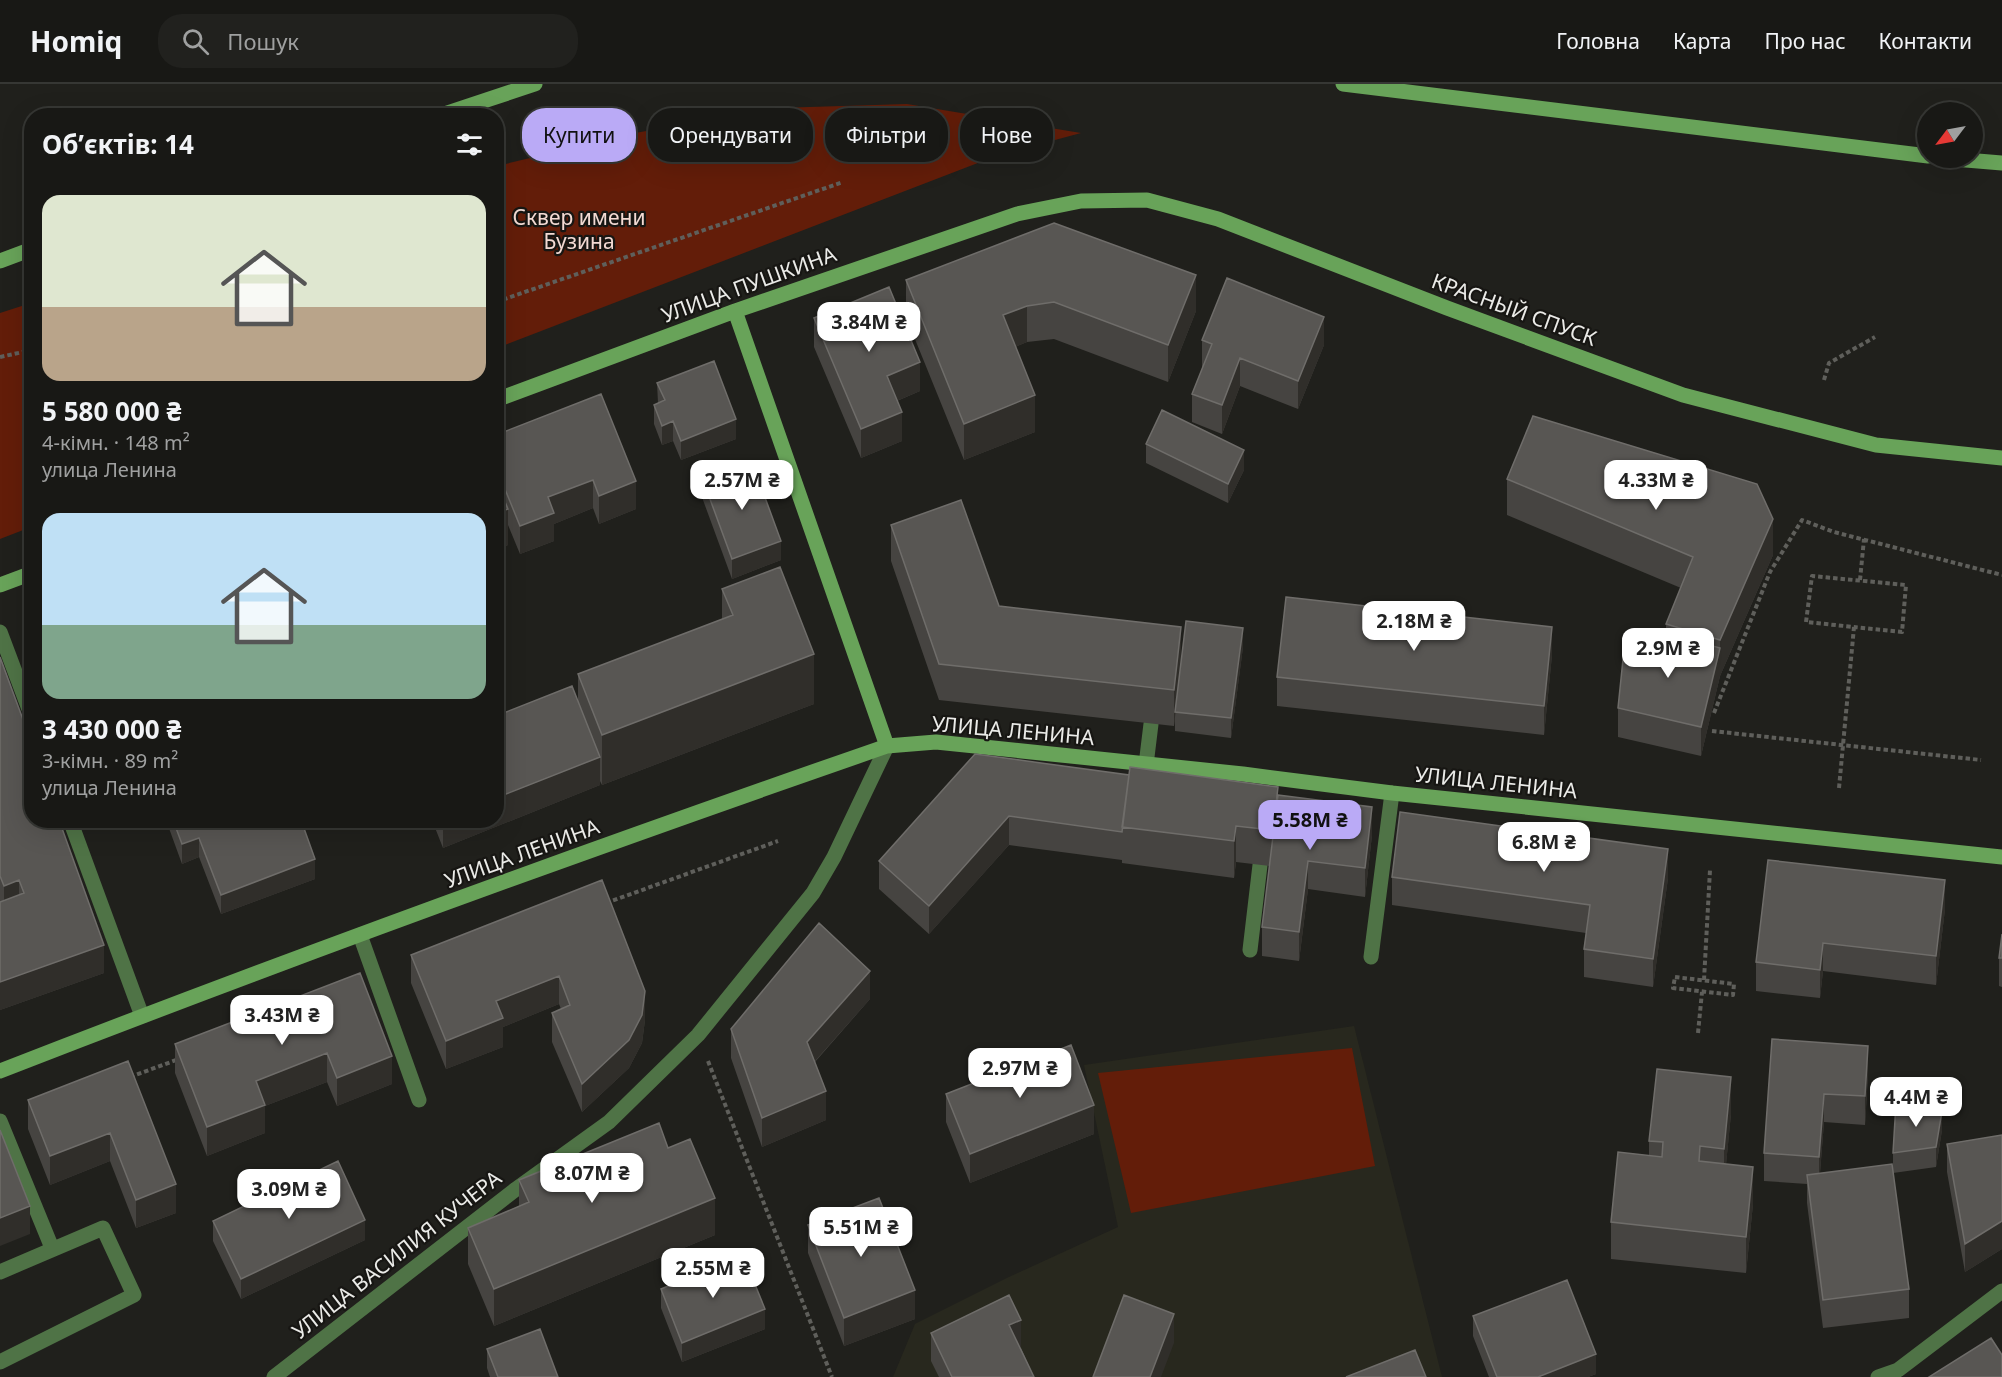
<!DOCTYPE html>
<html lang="uk">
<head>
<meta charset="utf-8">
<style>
  body { margin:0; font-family:"Noto Sans",sans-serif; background:#21211e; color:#f1f3f6; height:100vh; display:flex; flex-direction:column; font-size:22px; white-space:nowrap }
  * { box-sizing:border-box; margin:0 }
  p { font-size:20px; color:#9fa0a0 }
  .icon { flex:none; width:33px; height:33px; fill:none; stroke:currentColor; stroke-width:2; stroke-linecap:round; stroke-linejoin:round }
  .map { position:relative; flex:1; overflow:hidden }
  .panel { position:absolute; left:24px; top:24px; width:480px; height:720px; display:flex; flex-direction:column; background:#181815; border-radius:24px; box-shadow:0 6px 24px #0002,0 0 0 2px #363734 }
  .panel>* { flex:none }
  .top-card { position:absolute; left:522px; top:24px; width:570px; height:54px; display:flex; gap:12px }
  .needle { width:39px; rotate:238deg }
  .tools { position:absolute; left:1917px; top:18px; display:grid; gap:12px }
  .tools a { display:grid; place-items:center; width:66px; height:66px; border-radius:50%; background:#181815; box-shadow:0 6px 24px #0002,0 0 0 2px #363734; font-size:30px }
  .price { position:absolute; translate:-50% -51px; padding:0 14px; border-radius:12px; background:#fff; color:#222; font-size:20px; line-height:39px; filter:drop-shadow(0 2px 3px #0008) }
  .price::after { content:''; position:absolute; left:50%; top:36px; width:18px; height:14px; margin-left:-9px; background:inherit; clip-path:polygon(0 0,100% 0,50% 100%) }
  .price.on { background:#baaaf6; color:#111 }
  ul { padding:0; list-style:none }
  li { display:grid; align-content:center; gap:12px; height:318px; padding:0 18px }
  li span { display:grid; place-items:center; height:186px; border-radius:18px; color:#555 }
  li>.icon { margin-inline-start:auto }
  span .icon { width:108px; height:108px; fill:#fffc; stroke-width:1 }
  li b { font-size:26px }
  h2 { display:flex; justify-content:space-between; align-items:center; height:72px; padding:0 18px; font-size:26px }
  .chip { padding:0 21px; border-radius:24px; background:#181815; box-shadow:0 6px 24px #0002,0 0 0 2px #363734; font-size:21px; line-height:54px }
  .chip.on { background:#baaaf6; color:#111 }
  header { display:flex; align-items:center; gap:36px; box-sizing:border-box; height:84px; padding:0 30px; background:#181815; border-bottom:2px solid #363734 }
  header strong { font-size:28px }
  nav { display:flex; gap:33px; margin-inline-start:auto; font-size:21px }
  .search { width:420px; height:54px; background:#21211e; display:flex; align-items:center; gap:15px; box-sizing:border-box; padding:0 21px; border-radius:24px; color:#9fa0a0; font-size:22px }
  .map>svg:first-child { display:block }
  .built { fill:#28281e }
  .green { fill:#631d09 }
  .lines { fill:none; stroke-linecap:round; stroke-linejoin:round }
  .path { stroke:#5f5f5b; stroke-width:4; stroke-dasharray:4.5 3; stroke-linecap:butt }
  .lane { stroke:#4f7346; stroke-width:15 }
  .street { stroke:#4f7346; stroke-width:15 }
  .secondary { stroke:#68a359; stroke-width:15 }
  .wall { fill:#464441 }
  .shaded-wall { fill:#302e2a }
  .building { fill:#585653; stroke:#6f6d6a; stroke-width:1.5 }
  .labels { text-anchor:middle; stroke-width:4.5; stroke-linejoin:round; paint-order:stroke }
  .park-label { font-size:21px; fill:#f3dad3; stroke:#171613 }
  .street-label { font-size:21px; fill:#ebebe8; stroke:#171613 }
</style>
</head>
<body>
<header>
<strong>Homiq</strong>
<div class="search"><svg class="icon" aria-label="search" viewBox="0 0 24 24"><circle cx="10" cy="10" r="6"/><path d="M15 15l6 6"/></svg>Пошук</div>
<nav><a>Головна</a><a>Карта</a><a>Про нас</a><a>Контакти</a></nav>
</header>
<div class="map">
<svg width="2002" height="1293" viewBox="0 0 2002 1293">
  <rect width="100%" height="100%" fill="#20201c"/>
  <path class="built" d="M1354 942 1442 1293H893L915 1240 1009 1193 1118 1143 1084 981Z"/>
  <path class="green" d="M907 20 1081 49 996 72 497 264V82L635 49 777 24Z
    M31 219V443L0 455V229Z
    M1352 964 1375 1082 1131 1129 1098 989Z"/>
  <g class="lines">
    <path class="path" d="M496 218 843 98
      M0 273 32 266
      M1824 296 1829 279 1875 253
      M1860 496 1864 455
      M1714 629 1770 488 1802 436 1834 448 2002 491
      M1712 647 1981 676
      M1839 704 1854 543 1806 538 1812 492 1906 501 1902 548 1854 543
      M606 819 778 757
      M1675 893 1734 900 1733 911 1673 904Z
      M1704 896 1710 786
      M1698 949 1702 908
      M708 977 832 1293
      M130 993 179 975"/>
    <path class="lane" d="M0 548 32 633
      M1146 681 1151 640
      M70 736 142 932
      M360 851 419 1016
      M1250 866 1260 781
      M1371 873 1392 709
      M0 1037 52 1164
      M0 1188 103 1144 134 1211 0 1278"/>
    <path class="street" d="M274 1293 516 1105 609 1038 698 951 813 809 834 773 887 662
      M1878 1293 1898 1286 2002 1207"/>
    <path class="secondary" d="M1343 0 1928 72
      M438 32 535 0
      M1942 74 2002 79
      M0 177 32 165
      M735 227 887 662
      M496 316 735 227 1017 130 1081 117 1147 116 1218 135 1447 224 1683 311 1876 361 2002 374
      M0 501 32 489
      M0 987C293 873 590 765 887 662L936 658 1243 690 1392 709 2002 773"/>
  </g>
  <path class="wall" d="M906 196 1196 227 1168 298 1054 255 1027 258 1015 263 1035 348 964 376 906 233Z
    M814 234 920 307 897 317 902 357 861 374 814 263Z
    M1202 256 1324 261 1298 325 1240 302 1222 350 1192 338V310L1202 285Z
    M657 299 736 355 681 376 673 357 662 361 654 340V321L658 319Z
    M601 310 636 425 599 440 593 424 554 440V457L520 470 508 441V461L496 466V351Z
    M1146 360 1244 386 1228 419 1146 379Z
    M1507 395 1773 471 1720 592 1701 672 1618 653V624L1661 560 1666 549V540L1681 504 1507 431Z
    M703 396 781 476 732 495 703 416Z
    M891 441 999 522 1181 577 1243 563 1231 654 1175 647V633L1174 642 939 616 891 477Z
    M722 505 814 620 602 701 600 697V701L443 764 432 736H496L578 618V590L722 535Z
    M1552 571 1544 651 1277 622V593Z
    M0 573 104 889 0 926Z
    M975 670 1278 711 1372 751 1365 813 1308 805 1299 877 1262 872V843L1270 782 1236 778 1234 794 1122 779V776L1009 761 929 850 879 805V777Z
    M166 736H301L315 795 221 830 199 773 182 780Z
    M1392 793 1668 794 1653 903 1584 893V865L1586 849 1392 821Z
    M602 796 645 936 642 959 629 984 582 1028 552 958V929L561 925 559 920 503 943V963L446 985 411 899V871Z
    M1945 825 1936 901 1823 887 1820 914 1756 907V878Z
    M2002 850V903L1999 902V874Z
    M360 889 392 1000 337 1022 327 998 265 1022V1049L207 1072 175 989V960Z
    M870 915 815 978 826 1036 762 1063 731 974V945Z
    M1772 955 1868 990 1865 1041 1824 1038 1820 1089 1893 1085V1069L1942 1046 1936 1083 1893 1089 1909 1205V1234L1823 1244 1807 1119V1100L1764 1097V1069Z
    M128 977 176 1129 136 1144 110 1077 50 1101 28 1045V1016Z
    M946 1010 1094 1050 970 1099 946 1038Z
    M1731 1030 1726 1080 1753 1120 1746 1189 1611 1175V1138L1649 1072V1057Z
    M2002 1051V1165L1965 1188 1947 1088V1060Z
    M668 1064 715 1151 494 1242 468 1180V1144L519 1122V1096Z
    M213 1137 365 1156 241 1215 213 1157Z
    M808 1141 915 1235 844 1262 808 1169Z
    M661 1205 765 1245 682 1278 661 1224Z
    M1473 1232 1596 1290 1588 1293H1489L1473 1252Z
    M931 1249 1021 1264 1034 1293H939L931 1277Z
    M487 1265 558 1293H490L487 1284Z"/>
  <path class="shaded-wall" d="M1196 191V227L1168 298V261Z
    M1027 222V258L1003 268V231Z
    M1324 233V261L1298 325V297Z
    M1240 274V302L1222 350V321Z
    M920 278V307L887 321V292Z
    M1035 311V348L964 376V340Z
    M902 328V357L861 374V345Z
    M736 335V355L681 376V357Z
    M673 337V357L662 361V342Z
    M1244 366V386L1228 419V400Z
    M593 396V424L554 440V457L520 470V442L548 413Z
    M636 397V425L599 440V412Z
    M508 425V461L496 466V429Z
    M1773 435V471L1720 592 1701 672V643L1720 564V556Z
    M781 457V476L732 495V475Z
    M1181 543V579L1174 642V606Z
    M1552 543V571L1544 651V622Z
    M1243 544V563L1231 654V634Z
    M814 570V620L602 701V651Z
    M600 673V701L443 764V736H496V714Z
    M1372 723V751L1365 813V784Z
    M1009 732V761L929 850V822Z
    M1236 742V778L1234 794V757Z
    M199 754V773L182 780V760Z
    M1668 765V794L1653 903V875Z
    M315 775V795L221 830V811Z
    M1308 777V805L1299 877V848Z
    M19 796V825L4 831V802Z
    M1945 796V825L1936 901V872Z
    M1823 859V887L1820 914V886Z
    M104 861V889L0 926V898Z
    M870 887V915L807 986V958Z
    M559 892V920L503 943V963L446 985V957L496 917Z
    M645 907V936L642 959 629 984 582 1028V1000Z
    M1868 962V990L1865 1041V1012Z
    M327 969V998L265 1022V1049L207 1072V1043L256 997Z
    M392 972V1000L337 1022V994Z
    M1731 993V1030L1724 1101V1065Z
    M826 1007V1036L762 1063V1034Z
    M1824 1010V1038L1819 1101V1073Z
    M1094 1021V1050L970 1099V1070Z
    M1942 1027V1046L1936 1083V1063Z
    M110 1049V1077L50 1101V1072Z
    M1753 1083V1120L1746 1189V1153Z
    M176 1100V1129L136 1144V1116Z
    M715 1114V1151L494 1242V1205Z
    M30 1122V1150L0 1162V1134Z
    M365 1136V1156L241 1215V1195Z
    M2002 1137V1165L1965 1188V1160Z
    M915 1206V1235L844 1262V1234Z
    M765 1225V1245L682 1278V1259Z
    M1174 1230V1259L1161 1293H1150Z
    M1021 1236V1264L1009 1241Z
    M1596 1270V1290L1588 1293H1538Z"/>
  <path class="building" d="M1054 139 1196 191 1168 261 1054 218 1027 222 1003 231 1035 311 964 340 906 196Z
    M1227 194 1324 233 1298 297 1240 274 1222 321 1192 310 1212 260 1202 256Z
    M889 203 920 278 887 292 902 328 861 345 814 234Z
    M714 277 736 335 681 357 673 337 662 342 654 321 665 316 657 299Z
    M601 310 636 397 599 412 593 396 548 413 554 429 520 442 496 383V351Z
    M1162 326 1244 366 1228 400 1146 360Z
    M1533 332 1757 400 1773 435 1720 556 1666 540 1693 473 1507 395Z
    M752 378 781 457 732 475 703 396Z
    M496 396 508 425 496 429Z
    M961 416 999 522 1181 543 1174 606 939 580 891 441Z
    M780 483 814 570 602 651 578 590 733 531 722 505Z
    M1286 513 1552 543 1544 622 1277 593Z
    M1186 537 1243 544 1231 634 1175 628Z
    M1666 549 1720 564 1701 643 1618 624 1625 556 1661 560Z
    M0 573 32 660V736H59L104 861 0 898V818L24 809 19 796 4 802 0 792Z
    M572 602 600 673 496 714V632Z
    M975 670 1129 691 1122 748 1009 732 929 822 879 777Z
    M1130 683 1278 703 1273 746 1236 742 1234 757 1122 743Z
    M1278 711 1372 723 1365 784 1308 777 1299 848 1262 843Z
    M1400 728 1668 765 1653 875 1584 865 1590 821 1392 793Z
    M173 736H301L315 775 221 811 199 754 182 760Z
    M1768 776 1945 796 1936 872 1823 859 1820 886 1756 878Z
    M602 796 645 907 642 931 629 956 582 1000 552 929 570 921 559 892 496 917 503 934 446 957 411 871Z
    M819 839 870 887 807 958 826 1007 762 1034 731 945Z
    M2002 850V874H1999Z
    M360 889 392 972 337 994 327 969 256 997 265 1021 207 1043 175 960Z
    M1772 955 1868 962 1865 1012 1824 1010 1819 1073 1764 1069Z
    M1071 961 1094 1021 970 1070 946 1010Z
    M128 977 176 1100 136 1116 110 1049 50 1072 28 1016Z
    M1657 985 1731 993 1724 1065 1700 1062 1699 1077 1753 1083 1746 1153 1611 1138 1618 1068 1662 1073 1663 1058 1649 1057Z
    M1896 1019 1942 1027 1936 1063 1893 1069Z
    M659 1039 668 1064 690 1055 715 1114 494 1205 468 1144 529 1118 519 1096Z
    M0 1046 30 1122 0 1134Z
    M2002 1051V1137L1965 1160 1947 1060Z
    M338 1077 365 1136 241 1195 213 1137Z
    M1892 1080 1909 1205 1823 1216 1807 1091Z
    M879 1114 915 1206 844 1234 808 1141Z
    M743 1171 765 1225 682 1259 661 1205Z
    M1567 1196 1596 1270 1538 1293H1497L1473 1232Z
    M1009 1211 1021 1236 1009 1241 1034 1293H952L931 1249Z
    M1124 1211 1174 1230 1150 1293H1093Z
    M540 1245 558 1293H498L487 1265Z
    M1991 1254 2002 1271V1293H1929Z
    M1415 1266 1426 1293H1346Z"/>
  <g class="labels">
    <g class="park-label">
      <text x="579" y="141">Сквер имени<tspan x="579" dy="24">Бузина</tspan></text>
    </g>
    <g class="street-label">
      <text transform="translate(749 201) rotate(-20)" y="7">УЛИЦА ПУШКИНА</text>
      <text transform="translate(1514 226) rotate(20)" y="7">КРАСНЫЙ СПУСК</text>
      <text transform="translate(1013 647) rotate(5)" y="7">УЛИЦА ЛЕНИНА</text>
      <text transform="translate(1496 699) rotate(6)" y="7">УЛИЦА ЛЕНИНА</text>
      <text transform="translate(522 770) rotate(-20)" y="7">УЛИЦА ЛЕНИНА</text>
      <text transform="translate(397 1171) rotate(-38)" y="7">УЛИЦА ВАСИЛИЯ КУЧЕРА</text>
    </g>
  </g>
</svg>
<div class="tools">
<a><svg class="needle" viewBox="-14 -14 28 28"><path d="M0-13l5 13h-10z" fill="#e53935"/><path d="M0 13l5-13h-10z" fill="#9fa0a0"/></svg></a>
</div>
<b class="price" style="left:869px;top:269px">3.84M ₴</b>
<b class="price" style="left:742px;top:427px">2.57M ₴</b>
<b class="price" style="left:1656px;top:427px">4.33M ₴</b>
<b class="price" style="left:1414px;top:568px">2.18M ₴</b>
<b class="price" style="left:1668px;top:595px">2.9M ₴</b>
<b class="price on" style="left:1310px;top:767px">5.58M ₴</b>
<b class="price" style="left:1544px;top:789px">6.8M ₴</b>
<b class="price" style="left:282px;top:962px">3.43M ₴</b>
<b class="price" style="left:1020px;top:1015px">2.97M ₴</b>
<b class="price" style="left:1916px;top:1044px">4.4M ₴</b>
<b class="price" style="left:592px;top:1120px">8.07M ₴</b>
<b class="price" style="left:289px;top:1136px">3.09M ₴</b>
<b class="price" style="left:861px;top:1174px">5.51M ₴</b>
<b class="price" style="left:713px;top:1215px">2.55M ₴</b>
<div class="top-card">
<a class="chip on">Купити</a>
<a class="chip">Орендувати</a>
<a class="chip">Фільтри</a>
<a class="chip">Нове</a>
</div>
<section class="panel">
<h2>Об’єктів: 14<svg class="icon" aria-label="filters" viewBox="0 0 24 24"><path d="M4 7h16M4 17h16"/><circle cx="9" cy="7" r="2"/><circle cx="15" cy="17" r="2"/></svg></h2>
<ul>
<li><span style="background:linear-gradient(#dfe7d0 60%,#b9a48a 0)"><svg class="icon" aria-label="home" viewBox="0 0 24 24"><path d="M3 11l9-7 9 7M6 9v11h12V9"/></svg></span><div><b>5 580 000 ₴</b><p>4-кімн. · 148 m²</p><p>улица Ленина</p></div></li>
<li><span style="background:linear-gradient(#bfe0f5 60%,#7fa58c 0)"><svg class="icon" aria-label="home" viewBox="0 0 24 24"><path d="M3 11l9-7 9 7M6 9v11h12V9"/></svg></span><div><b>3 430 000 ₴</b><p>3-кімн. · 89 m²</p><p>улица Ленина</p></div></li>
</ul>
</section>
</div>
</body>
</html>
